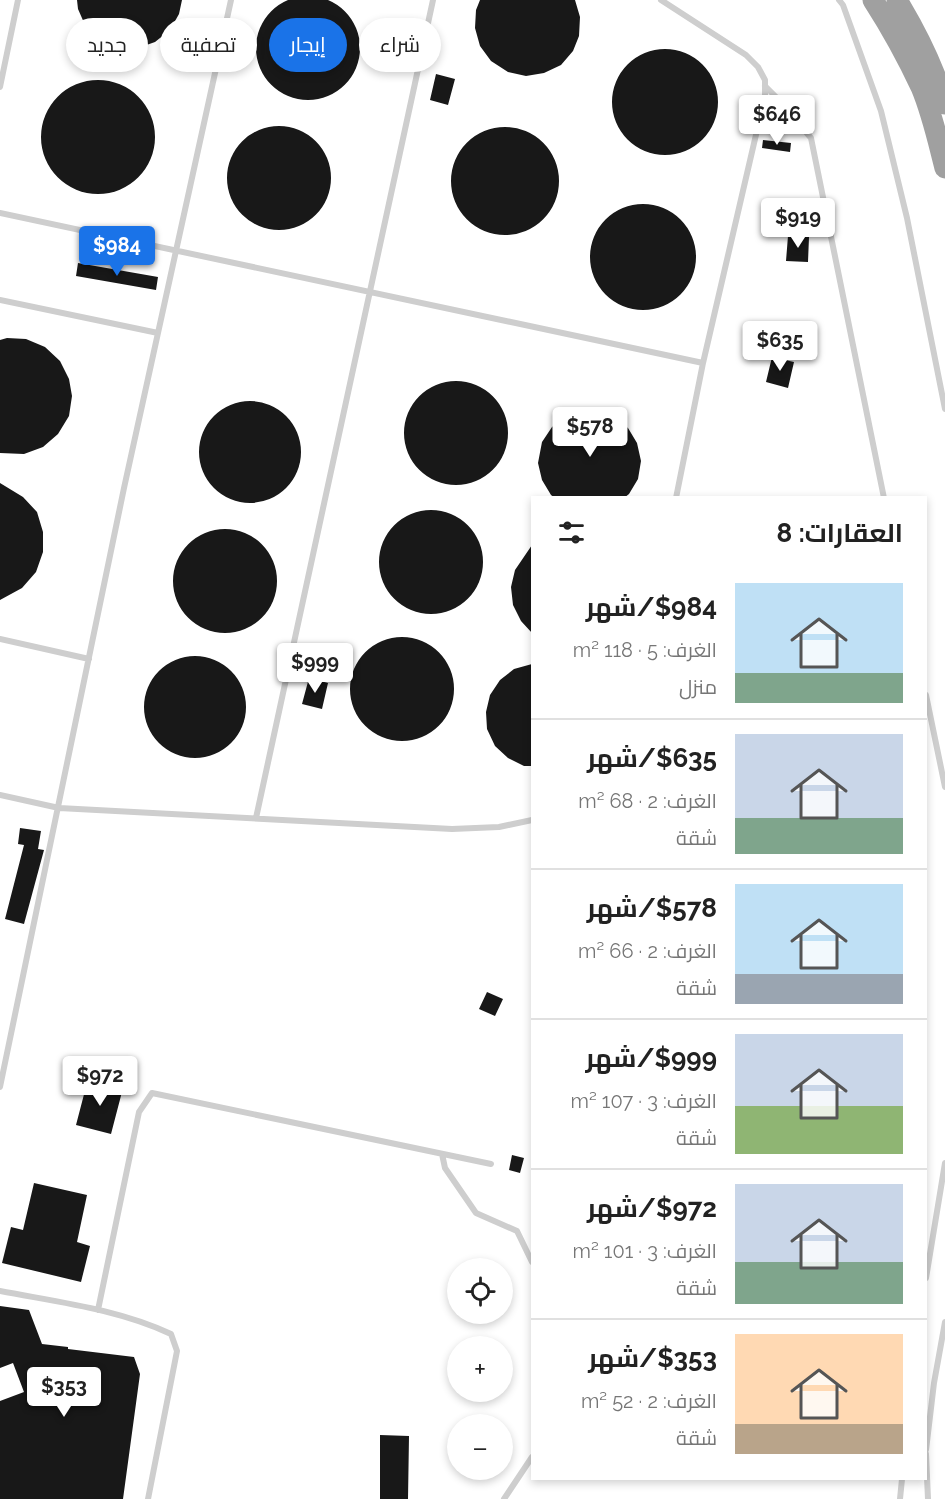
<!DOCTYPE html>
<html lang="ar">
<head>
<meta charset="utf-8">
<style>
  body { margin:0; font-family:Raleway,Cairo,sans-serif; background:#f2f2f2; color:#222; direction:rtl; height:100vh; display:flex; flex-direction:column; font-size:22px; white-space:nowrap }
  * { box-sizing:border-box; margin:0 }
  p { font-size:20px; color:#767676 }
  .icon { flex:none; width:33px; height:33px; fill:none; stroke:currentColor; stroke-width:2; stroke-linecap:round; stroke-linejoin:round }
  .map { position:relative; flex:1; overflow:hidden; direction:ltr }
  .side { position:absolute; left:531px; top:496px; width:396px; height:984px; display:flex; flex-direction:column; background:#fff; border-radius:0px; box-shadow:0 3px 9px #0003; direction:rtl }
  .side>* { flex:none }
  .hud { position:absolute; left:18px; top:18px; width:423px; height:54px; direction:rtl; display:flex; gap:12px }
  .tools { position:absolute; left:447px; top:1258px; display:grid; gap:12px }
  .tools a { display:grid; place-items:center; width:66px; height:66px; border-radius:50%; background:#fff; box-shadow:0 3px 9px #0003; font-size:30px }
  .price { position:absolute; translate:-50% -51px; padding:0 14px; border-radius:6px; background:#fff; color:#222; font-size:20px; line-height:39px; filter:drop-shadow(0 2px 3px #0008) }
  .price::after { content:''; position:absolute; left:50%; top:36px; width:18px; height:14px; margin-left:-9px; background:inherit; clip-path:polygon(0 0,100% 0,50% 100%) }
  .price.current { background:#1a73e8; color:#fff }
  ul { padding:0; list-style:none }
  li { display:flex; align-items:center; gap:18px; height:150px; padding:0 24px }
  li+li { border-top:2px solid #e0e0e0 }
  li span { display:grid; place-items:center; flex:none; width:168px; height:120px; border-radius:0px; color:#555 }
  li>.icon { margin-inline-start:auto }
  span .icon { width:72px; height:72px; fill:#fffc; stroke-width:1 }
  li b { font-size:26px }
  h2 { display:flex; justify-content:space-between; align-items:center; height:72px; padding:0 24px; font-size:26px }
  .chip { padding:0 21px; border-radius:27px; background:#fff; box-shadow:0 3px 9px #0003; font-size:21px; line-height:54px }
  .chip.current { background:#1a73e8; color:#fff }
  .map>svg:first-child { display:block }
  .building { fill:#181818 }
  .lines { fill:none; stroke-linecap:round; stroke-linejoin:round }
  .service { stroke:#cecece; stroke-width:6 }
  .trunk { stroke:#a0a0a0; stroke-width:21 }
</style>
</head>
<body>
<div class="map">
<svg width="945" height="1499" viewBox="0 0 945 1499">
  <rect width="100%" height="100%" fill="#fff"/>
  <path class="building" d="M256 48a52 52 0 1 1 104 0a52 52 0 1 1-104 0Z
    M77 0H182L179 14 170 30 155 42 138 48 115 47 98 39 85 25 78 9Z
    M480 0H575L580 17 579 36 573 51 561 65 544 73 526 76 508 72 491 61 480 46 475 28 476 10Z
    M612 102a53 53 0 1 1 106 0a53 53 0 1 1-106 0Z
    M436 74 455 79 448 105 430 100Z
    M41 137a57 57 0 1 1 114 0a57 57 0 1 1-114 0Z
    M227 178a52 52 0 1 1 104 0a52 52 0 1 1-104 0Z
    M451 181a54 54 0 1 1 108 0a54 54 0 1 1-108 0Z
    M763 140 791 143 790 152 762 148Z
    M590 257a53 53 0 1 1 106 0a53 53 0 1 1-106 0Z
    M788 236 809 237 808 262 786 261Z
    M78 263 158 277 156 290 76 276Z
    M7 338 26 339 45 347 60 361 69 379 72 396 69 416 58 434 43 447 24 454 0 453V340Z
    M772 357 794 362 788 388 766 382Z
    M404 433a52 52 0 1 1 104 0a52 52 0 1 1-104 0Z
    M199 452a51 51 0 1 1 102 0a51 51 0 1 1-102 0Z
    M583 411H597L614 417 628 428 637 443 641 461 638 479 629 494 624 498H555L551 495 542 480 538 463 542 442 552 427 566 416Z
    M0 483 23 497 37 512 43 532V552L36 572 22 588 0 600Z
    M379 562a52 52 0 1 1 104 0a52 52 0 1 1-104 0Z
    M173 581a52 52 0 1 1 104 0a52 52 0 1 1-104 0Z
    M532 545V633L521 621 513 605 511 587 515 570Z
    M350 689a52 52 0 1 1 104 0a52 52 0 1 1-104 0Z
    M144 707a51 51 0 1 1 102 0a51 51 0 1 1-102 0Z
    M532 664V766H524L508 758 495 746 487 729 486 712 490 695 500 680 514 669Z
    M309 678 328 683 322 709 302 704Z
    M20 828 41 831 38 849 44 850 24 924 5 919 24 845 18 844Z
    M487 992 503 999 495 1016 479 1009Z
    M88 1079 123 1088 111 1134 76 1125Z
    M512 1155 524 1158 520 1173 509 1170Z
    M34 1183 87 1195 77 1242 90 1246 81 1282 2 1263 11 1227 23 1230Z
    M0 1306 29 1310 42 1344 68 1347V1349L134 1357 140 1374 123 1499H0V1401L24 1392 13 1363 0 1368Z
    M380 1435 409 1436 408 1499H380Z"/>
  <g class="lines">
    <path class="service" d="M661 0 746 55 758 67 765 80V96L703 363 676 498
      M839 0 843 5 881 111 907 218 945 409
      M765 86 780 101 811 138 884 498
      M0 87 18 0
      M0 213 703 363
      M0 300 158 333
      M0 639 89 659
      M926 695 945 787
      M0 795 59 808 452 829 499 827 532 820
      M256 818 433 0
      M0 1087 124 488 231 0
      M442 1154 445 1168 476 1213 517 1231 532 1262
      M926 1278 945 1163
      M0 1291C57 1302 118 1309 171 1334L177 1351 148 1499
      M98 1310 139 1112 152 1093 491 1164
      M926 1450 934 1383 945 1322
      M926 1454 928 1499
      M504 1499 532 1457
      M900 1499 902 1479"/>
    <path class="trunk" d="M873 0C891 28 907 57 921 87 932 113 938 141 945 168
      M897 0C917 33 934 67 945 104"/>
  </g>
</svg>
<div class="tools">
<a><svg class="icon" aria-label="locate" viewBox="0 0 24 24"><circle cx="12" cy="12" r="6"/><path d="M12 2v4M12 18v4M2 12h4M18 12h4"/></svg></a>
<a>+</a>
<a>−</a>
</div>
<b class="price" style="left:777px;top:146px">$646</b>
<b class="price" style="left:798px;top:249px">$919</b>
<b class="price current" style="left:117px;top:277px">$984</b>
<b class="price" style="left:780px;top:372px">$635</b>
<b class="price" style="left:590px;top:458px">$578</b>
<b class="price" style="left:315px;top:694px">$999</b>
<b class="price" style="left:100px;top:1107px">$972</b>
<b class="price" style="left:64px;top:1418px">$353</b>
<div class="hud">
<a class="chip">شراء</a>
<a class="chip current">إيجار</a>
<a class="chip">تصفية</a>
<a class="chip">جديد</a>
</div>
<section class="side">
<h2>العقارات: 8<svg class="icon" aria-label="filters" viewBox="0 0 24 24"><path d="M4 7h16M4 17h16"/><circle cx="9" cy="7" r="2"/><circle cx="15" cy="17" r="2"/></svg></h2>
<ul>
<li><span style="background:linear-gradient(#bfe0f5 75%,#7fa58c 0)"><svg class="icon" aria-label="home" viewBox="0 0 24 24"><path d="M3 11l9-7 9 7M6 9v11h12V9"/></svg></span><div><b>$984/شهر</b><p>الغرف: 5 · 118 m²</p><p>منزل</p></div></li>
<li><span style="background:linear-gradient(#c9d6e8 70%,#7fa58c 0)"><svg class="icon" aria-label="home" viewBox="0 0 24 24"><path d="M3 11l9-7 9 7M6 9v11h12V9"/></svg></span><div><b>$635/شهر</b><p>الغرف: 2 · 68 m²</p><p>شقة</p></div></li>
<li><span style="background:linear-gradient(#bfe0f5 75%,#9aa5b1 0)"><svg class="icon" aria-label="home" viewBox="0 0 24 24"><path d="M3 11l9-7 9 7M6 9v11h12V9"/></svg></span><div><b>$578/شهر</b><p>الغرف: 2 · 66 m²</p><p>شقة</p></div></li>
<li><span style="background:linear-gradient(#c9d6e8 60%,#8fb573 0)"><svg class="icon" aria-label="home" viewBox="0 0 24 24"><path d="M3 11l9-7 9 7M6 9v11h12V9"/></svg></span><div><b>$999/شهر</b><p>الغرف: 3 · 107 m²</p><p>شقة</p></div></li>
<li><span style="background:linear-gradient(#c9d6e8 65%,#7fa58c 0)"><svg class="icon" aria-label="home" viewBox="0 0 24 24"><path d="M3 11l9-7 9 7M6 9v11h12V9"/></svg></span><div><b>$972/شهر</b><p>الغرف: 3 · 101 m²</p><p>شقة</p></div></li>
<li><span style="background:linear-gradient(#ffd9b3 75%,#b9a48a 0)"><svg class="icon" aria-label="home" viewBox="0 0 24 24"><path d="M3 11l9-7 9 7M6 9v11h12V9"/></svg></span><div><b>$353/شهر</b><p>الغرف: 2 · 52 m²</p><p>شقة</p></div></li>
</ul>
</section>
</div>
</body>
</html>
